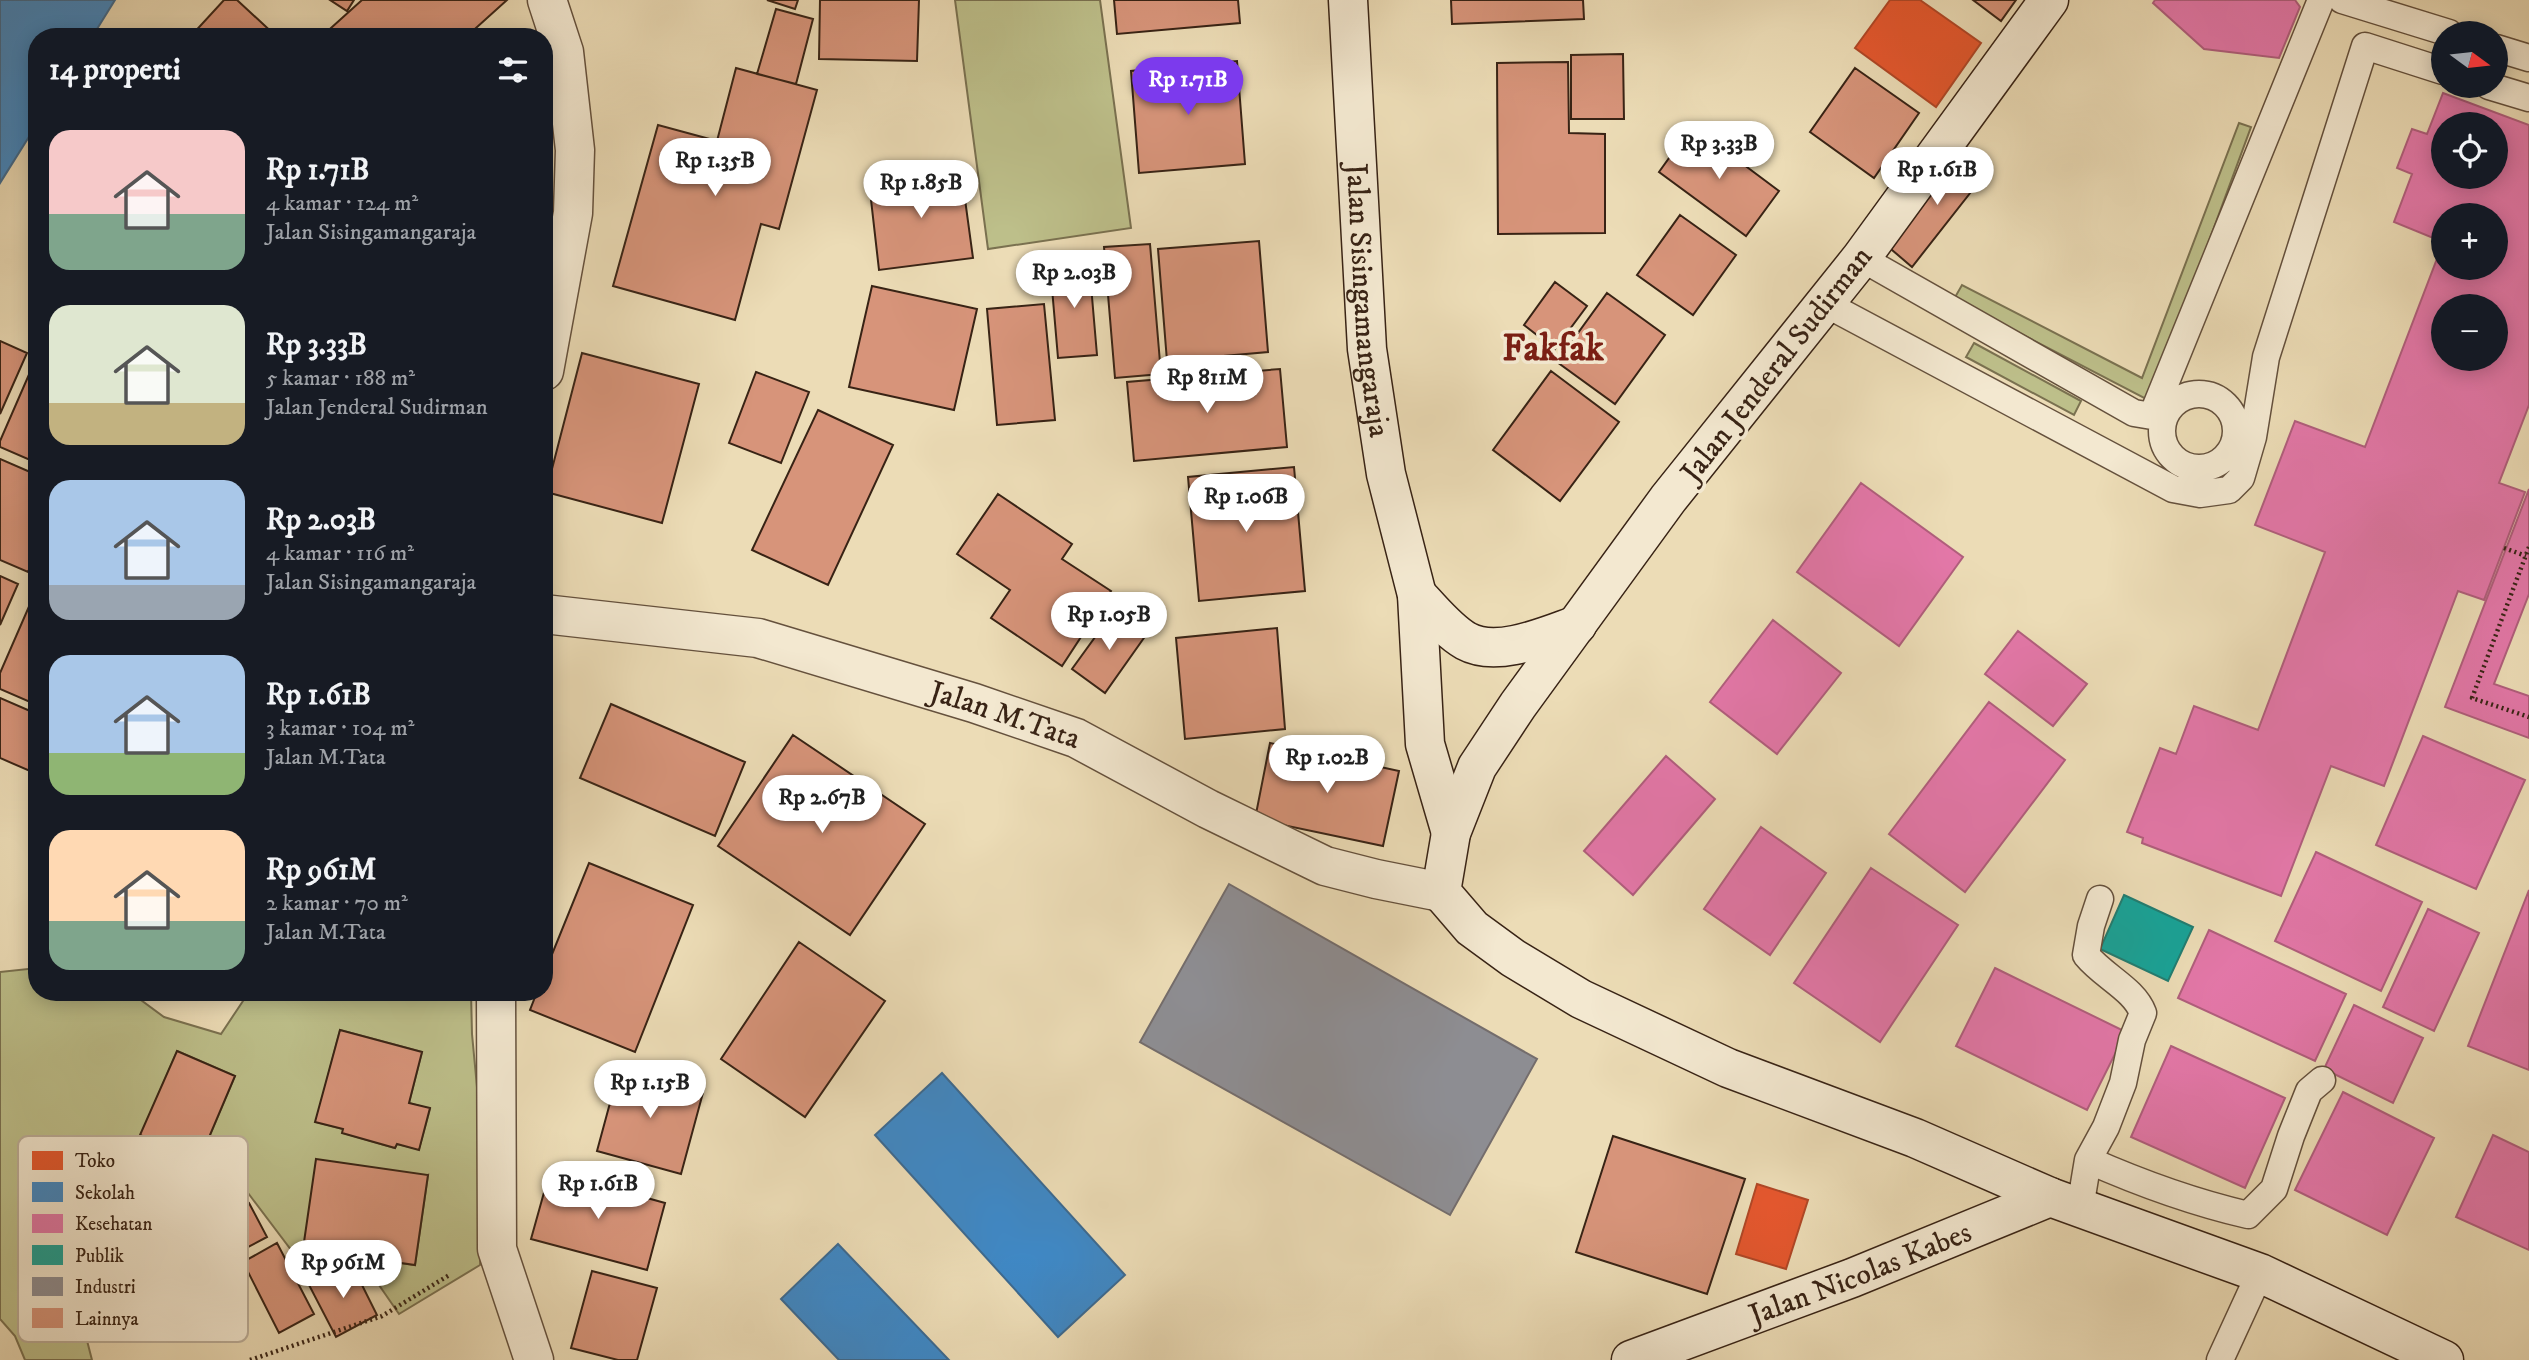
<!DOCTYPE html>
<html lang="id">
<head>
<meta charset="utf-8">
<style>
  body { margin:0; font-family:"IM FELL DW Pica",serif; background:#20242c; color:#f1f3f6; height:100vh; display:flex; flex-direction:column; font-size:26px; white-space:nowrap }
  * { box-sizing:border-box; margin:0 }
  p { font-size:23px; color:#9ea1a6 }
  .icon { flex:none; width:38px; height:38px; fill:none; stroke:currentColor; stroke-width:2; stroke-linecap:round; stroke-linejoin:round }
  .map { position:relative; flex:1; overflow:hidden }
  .side { position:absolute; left:28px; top:28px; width:525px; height:973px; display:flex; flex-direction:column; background:#171b24; border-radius:28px; box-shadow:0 4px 18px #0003 }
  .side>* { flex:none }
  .needle { width:46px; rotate:105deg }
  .fabs { position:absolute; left:2431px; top:21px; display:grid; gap:14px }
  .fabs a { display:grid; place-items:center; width:77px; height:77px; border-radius:50%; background:#171b24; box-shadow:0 4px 18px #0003; font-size:35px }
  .price { position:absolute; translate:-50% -60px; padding:0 16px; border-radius:24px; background:#fff; color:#222; font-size:23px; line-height:46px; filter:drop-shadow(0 2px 4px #0008) }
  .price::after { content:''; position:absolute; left:50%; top:42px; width:21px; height:16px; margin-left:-10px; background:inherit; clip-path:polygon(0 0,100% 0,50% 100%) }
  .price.current { background:#7c3aed; color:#fff }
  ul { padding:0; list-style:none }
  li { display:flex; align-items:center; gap:21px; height:175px; padding:0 21px }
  li span { display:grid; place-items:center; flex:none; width:196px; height:140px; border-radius:21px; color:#555 }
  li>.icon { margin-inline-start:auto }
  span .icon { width:84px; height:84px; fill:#fffc; stroke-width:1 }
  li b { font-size:30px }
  h2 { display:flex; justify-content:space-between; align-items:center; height:84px; padding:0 21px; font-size:30px }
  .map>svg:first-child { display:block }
  .green { fill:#bdbf8a; stroke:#7a7150; stroke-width:2; fill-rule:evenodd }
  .shops { fill:#e4572e; stroke:#b04726; stroke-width:2 }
  .schools { fill:#3f88c5; stroke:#3d6a90; stroke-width:2 }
  .health { fill:#e377a8; stroke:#b05e7c; stroke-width:2; fill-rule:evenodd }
  .public { fill:#17a398; stroke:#217d71; stroke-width:2 }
  .industry { fill:#8d8d92; stroke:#746d6c; stroke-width:2 }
  .building { fill:#d7947a; stroke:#382315; stroke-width:2 }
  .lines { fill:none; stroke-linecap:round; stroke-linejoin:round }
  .lane-casing { stroke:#65513d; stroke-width:29 }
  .street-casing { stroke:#65513d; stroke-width:41 }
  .secondary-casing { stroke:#382315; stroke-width:41 }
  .path { stroke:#382315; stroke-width:4.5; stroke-dasharray:2 3.5; stroke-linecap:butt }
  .lane { stroke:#f3e8d0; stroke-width:26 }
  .street { stroke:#f3e8d0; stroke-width:38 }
  .secondary { stroke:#f3e8d0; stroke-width:38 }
  .labels { text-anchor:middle; stroke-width:7; stroke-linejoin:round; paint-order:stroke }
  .street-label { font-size:30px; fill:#382315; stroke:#f3e8d0 }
  .district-label { font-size:37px; font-weight:bold; fill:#7a1f14; stroke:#f3e8d0 }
  .key { fill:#f3e8d0; stroke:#bbad98; stroke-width:2 }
  .key-label { font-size:19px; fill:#382315 }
</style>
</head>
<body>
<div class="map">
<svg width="2529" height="1360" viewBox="0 0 2529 1360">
  <rect width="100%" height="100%" fill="#ecdcb6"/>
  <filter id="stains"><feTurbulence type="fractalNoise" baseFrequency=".00286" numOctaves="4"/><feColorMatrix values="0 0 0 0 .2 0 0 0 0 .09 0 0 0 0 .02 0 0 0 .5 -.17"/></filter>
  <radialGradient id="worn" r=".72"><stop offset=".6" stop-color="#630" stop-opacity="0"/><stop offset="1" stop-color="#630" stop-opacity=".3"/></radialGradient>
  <path class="green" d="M955 0H1100L1131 228 988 249Z
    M2239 123 2251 127 2156 385 2148 400 1954 299 1962 285 2142 378Z
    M1974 343 2081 401 2074 415 1966 357Z
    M37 968V992H130L164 1017 221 1034 245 998 241 992H471L472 1034 485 1172 480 1265 399 1314 361 1259 307 1271 248 1193 136 1245 85 1264 83 1325 92 1360H25L15 1336 0 1319V972ZM340 1030 422 1052 409 1103 430 1109 419 1149 397 1144 395 1148 343 1133V1129L316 1122ZM177 1051 235 1076 199 1161 141 1135ZM428 1175 415 1265 304 1248Z"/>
  <path class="shops" d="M1890 0H1920L1981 43 1936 107 1855 48Z
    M1757 1184 1808 1200 1786 1269 1736 1254Z"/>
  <path class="schools" d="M0 0H115L92 37H37V124L0 183Z
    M942 1073 1125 1275 1058 1337 875 1135Z
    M838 1244 949 1360H839L781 1299Z"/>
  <path class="health" d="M2155 0H2295L2300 7 2279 58 2204 49 2153 3Z
    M2443 93 2529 125V405L2499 483 2525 492 2484 600 2458 591 2384 786 2331 766 2281 896 2142 843 2143 838 2127 832 2160 748 2176 754 2194 706 2258 730 2325 552 2255 525 2295 421 2365 447 2443 243V268H2496V215H2443V242L2394 222 2412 174 2397 168 2412 129 2427 134ZM2443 124H2496V177H2443ZM2443 306H2496V359H2443Z
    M1861 483 1963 557 1899 646 1797 572Z
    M2529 489V594L2494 684 2529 696V738L2445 707Z
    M1773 620 1841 673 1777 754 1710 702Z
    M2018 631 2087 684 2053 726 1985 674Z
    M1989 702 2065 760 1965 892 1889 834Z
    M2423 736 2525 780 2476 889 2376 845Z
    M1666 756 1715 799 1633 895 1584 851Z
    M1761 827 1826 873 1770 955 1704 909Z
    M2316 852 2422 902 2381 991 2275 941Z
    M1871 868 1958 925 1880 1042 1794 983Z
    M2529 890V1070L2468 1046Z
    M2428 909 2479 933 2434 1031 2383 1007Z
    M2209 930 2346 994 2315 1061 2178 998Z
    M1995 968 2126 1032 2087 1110 1956 1046Z
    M2354 1005 2423 1038 2393 1103 2324 1069Z
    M2171 1046 2285 1098 2245 1188 2131 1137Z
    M2343 1092 2434 1138 2387 1235 2295 1190Z
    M2493 1135 2529 1152V1250L2456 1217Z"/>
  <path class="public" d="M2124 895 2193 927 2168 981 2100 949Z"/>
  <path class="industry" d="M1229 884 1537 1059 1450 1215 1140 1042Z"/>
  <path class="building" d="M224 0H237L277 37H190Z
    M330 0H354L347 11Z
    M362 0H507L466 37H321Z
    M767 0H798L795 9Z
    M820 0H919L917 61 819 59Z
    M1114 0H1238L1240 23 1117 34Z
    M1451 0H1583L1584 19 1452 24Z
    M1973 0H2016L2001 21Z
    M776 9 813 19 796 84 757 74Z
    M1623 54 1624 119H1571V55Z
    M1237 61 1245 164 1139 173 1131 71Z
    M1568 62 1569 133 1605 134V233L1498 234 1497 63Z
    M736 68 817 90 779 229 761 224 735 320 613 286 658 125 717 141Z
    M1855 68 1919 113 1874 178 1810 132Z
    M1692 126 1779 191 1746 236 1659 172Z
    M1962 148 1989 169 1912 267 1885 244Z
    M961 170 973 258 879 270 869 182Z
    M1680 215 1736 255 1693 315 1637 275Z
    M1259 241 1268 352 1167 361 1158 249Z
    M1150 244 1161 374 1115 378 1104 247Z
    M1089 262 1097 355 1058 358 1050 265Z
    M1555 282 1587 306 1555 349 1524 325Z
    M872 286 977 309 954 410 849 387Z
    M1607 293 1665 335 1615 404 1557 362Z
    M1044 304 1055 420 997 425 987 309Z
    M0 341 27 353 0 414Z
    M582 353 699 384 662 523 546 492Z
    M34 363 37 364V463L0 447V441Z
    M1280 369 1287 447 1134 461 1127 382Z
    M1551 371 1619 422 1560 501 1493 450Z
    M756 372 809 392 781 463 729 443Z
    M818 410 893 445 828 585 752 550Z
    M0 459 37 475V552L28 572 0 560Z
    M1294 467 1305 591 1199 601 1188 477Z
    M998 494 1072 544 1062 559 1111 591 1062 666 991 618 1010 590 957 554Z
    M0 576 18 584 0 625Z
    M34 595 37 596V705L0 689V673Z
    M1114 611 1146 635 1105 693 1072 669Z
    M1277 628 1285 729 1185 739 1176 638Z
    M0 698 37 714V774L0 758Z
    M611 704 745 762 715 836 580 778Z
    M793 735 925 824 850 935 718 846Z
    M1270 743 1399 771 1383 846 1255 819Z
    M589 863 693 905 635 1052 530 1010 537 992H544V974Z
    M799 942 885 1001 805 1117 721 1059Z
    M340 1030 422 1052 409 1103 430 1108 419 1150 397 1144 395 1148 342 1133 343 1129 315 1122Z
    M177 1051 235 1076 199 1161 140 1135Z
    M620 1066 704 1089 681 1174 597 1151Z
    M1613 1136 1745 1179 1707 1294 1576 1252Z
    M316 1159 428 1175 415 1265 303 1249Z
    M550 1171 665 1203 647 1270 531 1239Z
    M249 1203 267 1237 233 1255 215 1220Z
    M277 1243 314 1314 279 1333 243 1262Z
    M351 1263 377 1315 336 1337 309 1285Z
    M592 1271 657 1288 637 1360H618L571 1348Z"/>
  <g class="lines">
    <defs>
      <path id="lane" d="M2342 0 2449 33
        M2496 48 2529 58
        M2489 86 2529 98
        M1861 258 2134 413 2152 416 2321 0
        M1824 303 2173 489 2200 494 2229 490 2241 478 2253 437 2266 357 2365 46 2443 71
        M2162 431a37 37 0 1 1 74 0a37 37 0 1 1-74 0Z
        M2088 1160C2140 1183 2192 1202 2248 1215L2274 1189 2291 1136 2309 1091 2322 1080
        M2080 1208 2088 1160 2106 1127 2123 1083 2132 1040 2143 1013C2134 989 2104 977 2086 955L2091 926 2100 899
        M2220 1360 2260 1273"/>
      <g id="street">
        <path d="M544 371 573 213 575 150 564 52 547 0"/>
        <path id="s1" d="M544 614 758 638 974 703 1076 738 1208 809 1325 866 1376 879 1441 892"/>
        <path d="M496 992 497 1249 534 1360"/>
      </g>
      <g id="secondary">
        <path id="s2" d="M1348 0 1367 349 1386 474 1417 595 1425 744 1451 833"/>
        <path d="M2049 0 1861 258 1668 499 1518 705 1477 767 1451 833 1441 892 1472 928 1513 958 1581 999 1728 1068 1915 1138 2050 1197 2260 1273 2444 1360"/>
        <path d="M1417 595C1432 610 1447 630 1466 641 1497 658 1546 636 1577 625"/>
        <path id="s3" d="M1631 1360 1852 1278 2050 1197"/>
      </g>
    </defs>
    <use href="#lane" class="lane-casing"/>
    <use href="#street" class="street-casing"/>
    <use href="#secondary" class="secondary-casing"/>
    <path class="path" d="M2529 547 2472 698 2529 717
      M2504 548 2526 556
      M250 1360 382 1316 451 1274"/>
    <use href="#lane" class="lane"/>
    <use href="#street" class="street"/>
    <use href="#secondary" class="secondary"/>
  </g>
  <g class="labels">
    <g class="street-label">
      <text dy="10" stroke="none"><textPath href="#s2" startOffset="301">Jalan Sisingamangaraja</textPath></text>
      <text transform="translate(1776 364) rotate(-52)" y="10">Jalan Jenderal Sudirman</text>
      <text dy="10" stroke="none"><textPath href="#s1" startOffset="474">Jalan M.Tata</textPath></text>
      <text dy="10" stroke="none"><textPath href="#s3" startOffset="245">Jalan Nicolas Kabes</textPath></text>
    </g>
    <g class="district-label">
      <text x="1553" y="360">Fakfak</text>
    </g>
  </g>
  <rect x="18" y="1136" width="230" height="206" rx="10" class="key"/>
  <rect x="32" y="1151" width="31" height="19" fill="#e4572e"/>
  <rect x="32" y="1182" width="31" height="20" fill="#3f88c5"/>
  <rect x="32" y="1214" width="31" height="19" fill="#e377a8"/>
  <rect x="32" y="1245" width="31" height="20" fill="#17a398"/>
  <rect x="32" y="1277" width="31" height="19" fill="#8d8d92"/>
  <rect x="32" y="1308" width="31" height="20" fill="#d7947a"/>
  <g class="key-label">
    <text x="75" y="1167">Toko</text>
    <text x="75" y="1199">Sekolah</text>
    <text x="75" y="1230">Kesehatan</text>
    <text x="75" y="1262">Publik</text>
    <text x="75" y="1293">Industri</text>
    <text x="75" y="1325">Lainnya</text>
  </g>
  <rect width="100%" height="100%" filter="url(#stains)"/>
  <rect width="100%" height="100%" fill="url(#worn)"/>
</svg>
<div class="fabs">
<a><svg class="needle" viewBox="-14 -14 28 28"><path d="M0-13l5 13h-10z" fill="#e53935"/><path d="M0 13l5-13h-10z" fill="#9ea1a6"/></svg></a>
<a><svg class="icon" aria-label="locate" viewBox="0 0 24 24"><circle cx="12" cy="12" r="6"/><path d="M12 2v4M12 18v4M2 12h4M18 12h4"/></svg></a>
<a>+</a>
<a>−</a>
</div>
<b class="price current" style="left:1188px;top:117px">Rp 1.71B</b>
<b class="price" style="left:1719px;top:181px">Rp 3.33B</b>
<b class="price" style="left:715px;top:198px">Rp 1.35B</b>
<b class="price" style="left:1937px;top:207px">Rp 1.61B</b>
<b class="price" style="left:921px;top:220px">Rp 1.85B</b>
<b class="price" style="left:1074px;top:310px">Rp 2.03B</b>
<b class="price" style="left:1207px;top:415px">Rp 811M</b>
<b class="price" style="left:1246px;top:534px">Rp 1.06B</b>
<b class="price" style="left:1109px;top:652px">Rp 1.05B</b>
<b class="price" style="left:1327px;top:795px">Rp 1.02B</b>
<b class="price" style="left:822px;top:835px">Rp 2.67B</b>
<b class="price" style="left:650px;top:1120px">Rp 1.15B</b>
<b class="price" style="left:598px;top:1221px">Rp 1.61B</b>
<b class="price" style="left:343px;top:1300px">Rp 961M</b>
<section class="side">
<h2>14 properti<svg class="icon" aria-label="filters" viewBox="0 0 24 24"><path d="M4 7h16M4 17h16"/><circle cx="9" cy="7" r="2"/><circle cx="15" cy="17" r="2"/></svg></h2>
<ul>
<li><span style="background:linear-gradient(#f6c9c9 60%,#7fa58c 0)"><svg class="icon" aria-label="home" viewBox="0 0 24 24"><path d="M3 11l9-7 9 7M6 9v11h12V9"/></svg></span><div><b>Rp 1.71B</b><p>4 kamar · 124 m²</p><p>Jalan Sisingamangaraja</p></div></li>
<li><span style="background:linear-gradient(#dfe7d0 70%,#c2b280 0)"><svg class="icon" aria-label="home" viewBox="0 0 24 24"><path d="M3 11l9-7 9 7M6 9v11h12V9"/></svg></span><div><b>Rp 3.33B</b><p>5 kamar · 188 m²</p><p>Jalan Jenderal Sudirman</p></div></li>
<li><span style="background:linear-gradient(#a9c7e8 75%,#9aa5b1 0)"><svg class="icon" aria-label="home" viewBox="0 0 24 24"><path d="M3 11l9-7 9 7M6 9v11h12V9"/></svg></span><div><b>Rp 2.03B</b><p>4 kamar · 116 m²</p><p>Jalan Sisingamangaraja</p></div></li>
<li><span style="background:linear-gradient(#a9c7e8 70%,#8fb573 0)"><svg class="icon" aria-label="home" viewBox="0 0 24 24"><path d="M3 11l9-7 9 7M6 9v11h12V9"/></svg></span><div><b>Rp 1.61B</b><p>3 kamar · 104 m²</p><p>Jalan M.Tata</p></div></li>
<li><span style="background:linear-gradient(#ffd9b3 65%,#7fa58c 0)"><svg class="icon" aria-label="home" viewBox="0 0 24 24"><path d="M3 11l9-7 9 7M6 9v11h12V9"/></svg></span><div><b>Rp 961M</b><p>2 kamar · 70 m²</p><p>Jalan M.Tata</p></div></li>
</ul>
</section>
</div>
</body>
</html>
